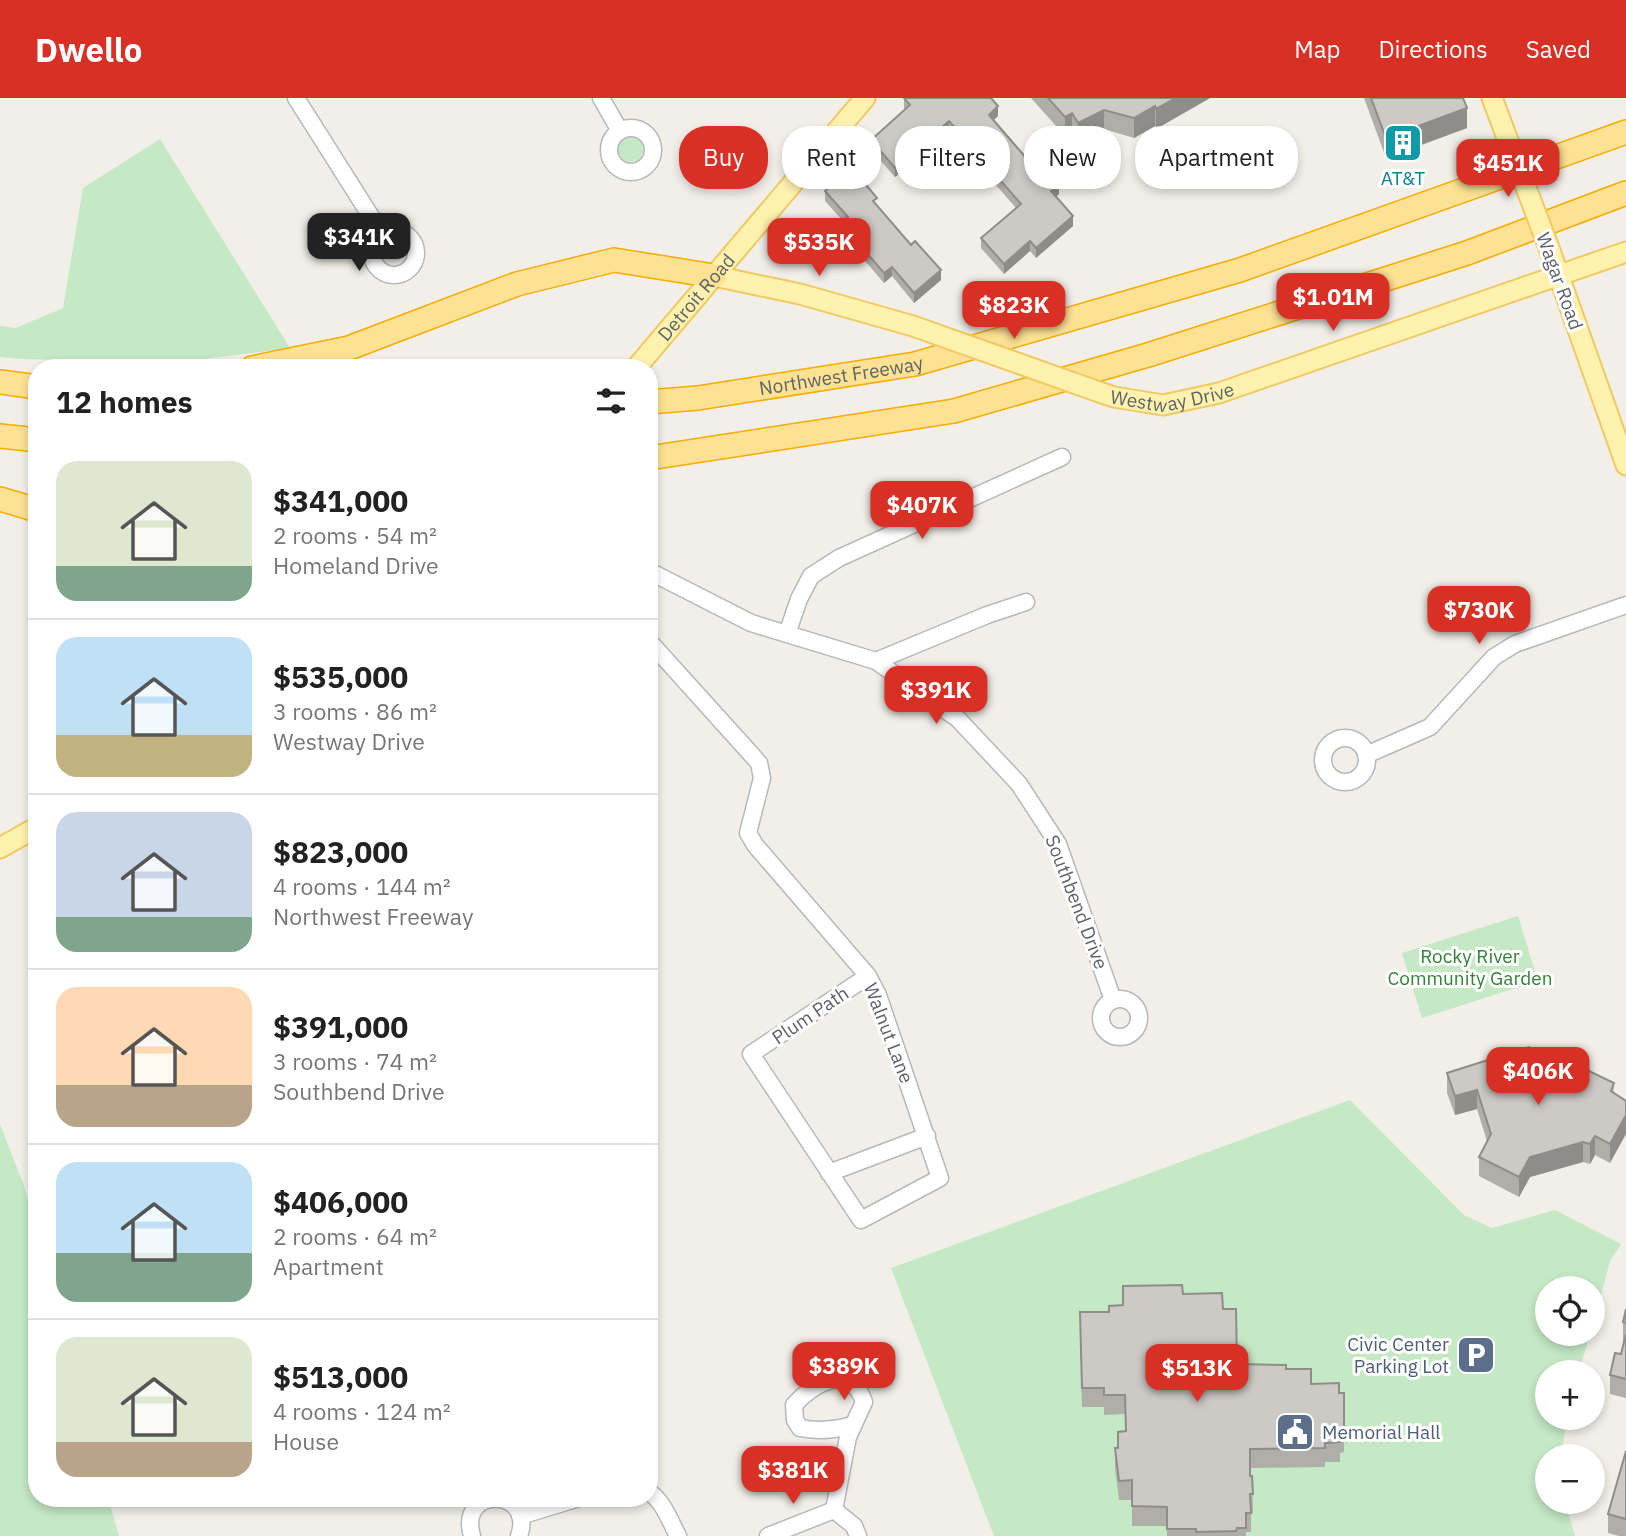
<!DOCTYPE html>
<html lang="en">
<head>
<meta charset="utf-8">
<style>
  body { margin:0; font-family:"IBM Plex Sans",sans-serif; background:#f6f6f6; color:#222; height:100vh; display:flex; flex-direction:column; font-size:26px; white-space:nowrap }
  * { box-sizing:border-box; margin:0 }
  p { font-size:23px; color:#767676 }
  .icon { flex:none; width:38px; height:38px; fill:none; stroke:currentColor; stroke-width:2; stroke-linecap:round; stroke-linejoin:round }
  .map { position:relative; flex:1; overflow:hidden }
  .details { position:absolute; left:28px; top:261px; width:630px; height:1148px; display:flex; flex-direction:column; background:#fff; border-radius:28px; box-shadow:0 4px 10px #0003 }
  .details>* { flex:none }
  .banner { position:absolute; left:679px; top:28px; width:665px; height:63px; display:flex; gap:14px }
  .controls { position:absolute; left:1535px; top:1178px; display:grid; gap:14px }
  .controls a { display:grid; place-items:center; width:70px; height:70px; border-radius:50%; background:#fff; box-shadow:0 4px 10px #0003; font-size:35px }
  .price { position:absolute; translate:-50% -60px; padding:0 16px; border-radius:14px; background:#d93025; color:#fff; font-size:23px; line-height:46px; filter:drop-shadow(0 2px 4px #0008) }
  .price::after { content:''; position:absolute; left:50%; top:42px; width:21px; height:16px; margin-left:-10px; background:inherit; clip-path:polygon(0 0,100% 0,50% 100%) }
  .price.selected { background:#222; color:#fff }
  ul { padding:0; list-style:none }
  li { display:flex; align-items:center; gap:21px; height:175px; padding:0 28px }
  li+li { border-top:2px solid #e0e0e0 }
  li span { display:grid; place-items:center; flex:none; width:196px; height:140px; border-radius:21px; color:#555 }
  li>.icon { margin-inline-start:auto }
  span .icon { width:84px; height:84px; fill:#fffc; stroke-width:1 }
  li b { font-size:30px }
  h2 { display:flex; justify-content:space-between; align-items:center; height:84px; padding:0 28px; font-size:30px }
  .pill { padding:0 24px; border-radius:28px; background:#fff; box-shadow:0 4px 10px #0003; font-size:24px; line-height:63px }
  .pill.selected { background:#d93025; color:#fff }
  header { display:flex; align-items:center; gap:42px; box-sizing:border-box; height:98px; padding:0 35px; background:#d93025; color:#fff }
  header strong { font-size:33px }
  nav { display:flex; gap:38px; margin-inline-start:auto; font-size:24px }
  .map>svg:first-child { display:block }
  .green { fill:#c5e8c5 }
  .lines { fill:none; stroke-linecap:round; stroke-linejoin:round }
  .minor-casing { stroke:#b5b8bc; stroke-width:19 }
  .major-casing { stroke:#f2c960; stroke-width:23 }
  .highway-casing { stroke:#f9ab00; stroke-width:26 }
  .minor { stroke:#fff; stroke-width:16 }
  .major { stroke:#fff2af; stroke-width:19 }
  .highway { stroke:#fde293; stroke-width:23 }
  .major-bridge-casing { stroke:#f2c960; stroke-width:23; stroke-linecap:butt }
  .major-bridge { stroke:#fff2af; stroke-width:19 }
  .wall { fill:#afaea9 }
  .shaded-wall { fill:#8f8d8a }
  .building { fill:#cccac5; stroke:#8f8d8a; stroke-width:2 }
  .labels { text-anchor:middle; stroke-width:6; stroke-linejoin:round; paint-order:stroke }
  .culture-label { font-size:19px; fill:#0d838f; stroke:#fff }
  .street-label { font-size:19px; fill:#5f6368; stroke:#fff }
  .park-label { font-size:19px; fill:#348238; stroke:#fff }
  .service-label { font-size:19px; fill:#4e5e75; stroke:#fff; text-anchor:end }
</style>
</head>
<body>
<header>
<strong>Dwello</strong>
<nav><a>Map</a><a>Directions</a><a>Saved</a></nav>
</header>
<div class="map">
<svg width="1626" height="1438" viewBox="0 0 1626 1438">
  <rect width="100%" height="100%" fill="#f1efe8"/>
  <path class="green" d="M618 51a13 13 0 1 1 26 0a13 13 0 1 1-26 0Z
    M160 41 290 250 174 265 21 261 0 259V228L16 230 63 210 83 90Z
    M1518 818 1538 883 1422 920 1402 855Z
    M1350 1002 1464 1117 1492 1130 1555 1112 1621 1146 1610 1163 1593 1227 1592 1190H1547V1236H1590L1579 1274H1547V1320H1567L1561 1358H1547V1404H1565L1575 1438H994L891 1170Z
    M0 1026 24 1088 37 1134V1400H108L119 1438H0Z"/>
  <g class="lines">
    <defs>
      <path id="minor" d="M296 0 382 136
        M601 0 620 33
        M609 52a22 22 0 1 1 44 0a22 22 0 1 1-44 0Z
        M372 155a22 22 0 1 1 44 0a22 22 0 1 1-44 0Z
        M649 473 751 525 876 563 958 621 1019 686 1058 746 1113 902
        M787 536 799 501 811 478 839 460 1062 359
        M649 543 759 665 762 680 748 735 755 747 868 878 878 897 940 1080 861 1122 751 956 868 878
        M876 563 987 517 1026 504
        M1323 662a22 22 0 1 1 44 0a22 22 0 1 1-44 0Z
        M1366 657 1430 629 1494 559 1515 546 1626 507
        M1101 920a19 19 0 1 1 38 0a19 19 0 1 1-38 0Z
        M829 1075 927 1038
        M649 1394C663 1403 670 1423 678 1438
        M834 1412 848 1339 864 1304C851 1264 813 1285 794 1307L795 1322 800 1330C819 1334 835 1332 853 1327
        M834 1412 854 1428 858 1438
        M520 1418 579 1400
        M472 1438C457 1387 536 1390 519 1438
        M768 1438 834 1412"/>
      <g id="major">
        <path d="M1492 0 1506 37"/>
        <path d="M1549 150 1626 367"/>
        <path d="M714 178 800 196 913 228"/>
        <path id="s1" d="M636 270 865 0"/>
        <path id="s2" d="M1102 295 1114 299 1163 307 1219 295 1626 154"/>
        <path d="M0 750 37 729"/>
      </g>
      <g id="highway">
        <path d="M252 270 349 250 517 186 614 162 714 178"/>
        <path d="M0 284 37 289"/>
        <path id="s3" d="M649 304 698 300 915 266 1240 172 1626 34"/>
        <path d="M0 338 37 342"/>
        <path d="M649 360 954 313 1148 257 1467 155 1626 95"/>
        <path d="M0 401 37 412"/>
      </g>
    </defs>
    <use href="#minor" class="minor-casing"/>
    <use href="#major" class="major-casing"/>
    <use href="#highway" class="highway-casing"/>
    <use href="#minor" class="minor"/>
    <use href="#major" class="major"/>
    <use href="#highway" class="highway"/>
    <defs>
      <path id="major-bridge" d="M1506 37 1549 150
        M913 228 1102 295"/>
    </defs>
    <use href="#major-bridge" class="major-bridge-casing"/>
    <use href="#major-bridge" class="major-bridge"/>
  </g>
  <path class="wall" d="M904 0 998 18 994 22 1059 96 1056 98 1073 128 1036 160 1030 153 1004 176 981 150V140L1016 110 949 33 895 79 871 52V42L905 12 904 10Z
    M1031 0H1210L1156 31 1155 28 1134 40 1104 31 1078 45 1072 34 1065 38Z
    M1364 0H1463L1467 30 1386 60Z
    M825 93 877 108 941 182 914 205 892 178 884 185 841 135V125L843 123 825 103Z
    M1447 975 1583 980 1614 985 1610 1065 1595 1057 1590 1066 1583 1064 1530 1079 1519 1099 1479 1078V1059L1487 1043 1477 1011 1455 1017 1447 995Z
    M1183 1196 1223 1211 1237 1266 1286 1271 1311 1286 1339 1295H1344V1354L1340 1355V1364H1325V1369L1250 1370V1378H1252L1253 1415H1251V1434H1246V1438H1167V1428H1132V1402H1119L1115 1370V1350H1118L1125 1333V1316L1104 1317V1309H1082L1080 1234 1109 1214 1123 1207Z
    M1626 1211V1300L1610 1296V1277L1621 1256 1624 1244 1623 1243V1224Z
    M1626 1353V1438H1619L1608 1435V1416Z"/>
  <path class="shaded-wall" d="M1176 0H1210L1156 31V11Z
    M998 8V18L989 26V17Z
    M1155 8V28L1134 40V20Z
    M1467 10V30L1386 60V40Z
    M1104 12V31L1078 45V25Z
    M1072 15V34L1065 38V19Z
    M949 23V33L895 79V70Z
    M1059 86V96L1051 103V93Z
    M1073 118V128L1036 160V150Z
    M1030 143V153L1004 176V166Z
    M892 169V178L884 185V175Z
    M941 172V182L914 205V195Z
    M1477 992V1011L1455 1017V998Z
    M1626 1017V1036L1610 1065V1046Z
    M1595 1038V1057L1590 1066V1046Z
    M1583 1044V1064L1530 1079 1519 1099V1079L1530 1059Z"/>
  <path class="building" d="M904 0H991L998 8 989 17 1033 68 1039 63 1059 86 1051 93 1073 118 1036 150 1030 143 1004 166 981 140 1021 106 949 23 895 70 871 42 910 7Z
    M1048 0H1176L1156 11 1155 8 1134 20 1104 12 1078 25 1072 15 1065 19Z
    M1371 0H1463L1467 10 1386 40Z
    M852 70 877 100 873 103 911 147 915 143 941 172 914 195 892 169 884 175 841 125 848 119 825 93Z
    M1529 949 1583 980 1587 972 1614 985 1611 993 1626 1003V1017L1610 1046 1595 1038 1590 1046 1583 1044 1530 1059 1519 1079 1479 1059 1491 1036 1477 992 1455 998 1447 975Z
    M1182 1187 1183 1196 1222 1195 1223 1211H1236L1237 1266 1286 1267V1271H1311V1286L1339 1285V1295H1344V1335L1339 1336 1340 1344 1325 1345V1350L1250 1351V1378H1252L1253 1396H1250L1251 1415H1246V1430H1237L1236 1433 1196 1434V1431H1167V1409L1132 1408V1382L1119 1383 1115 1350H1118V1334L1126 1333 1125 1297H1104V1290H1082L1080 1214H1109V1208L1123 1207V1188Z
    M1626 1211V1225L1623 1224Z
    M1626 1236V1281L1610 1277 1615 1255 1621 1256Z
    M1626 1353V1421L1608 1416Z"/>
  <defs>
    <symbol id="building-square" viewBox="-11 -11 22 22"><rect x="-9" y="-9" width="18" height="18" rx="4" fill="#0f9aa8" stroke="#fff"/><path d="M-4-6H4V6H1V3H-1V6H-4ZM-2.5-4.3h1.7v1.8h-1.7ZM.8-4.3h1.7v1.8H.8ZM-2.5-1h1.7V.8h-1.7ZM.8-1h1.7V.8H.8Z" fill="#fff"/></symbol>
    <symbol id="parking-square" viewBox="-11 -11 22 22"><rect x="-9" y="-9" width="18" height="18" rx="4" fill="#5c6f8a" stroke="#fff"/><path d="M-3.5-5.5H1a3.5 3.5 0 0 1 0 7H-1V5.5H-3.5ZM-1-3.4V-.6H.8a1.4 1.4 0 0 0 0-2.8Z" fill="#fff"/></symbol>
    <symbol id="civic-square" viewBox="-11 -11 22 22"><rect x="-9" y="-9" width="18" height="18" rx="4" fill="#5c6f8a" stroke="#fff"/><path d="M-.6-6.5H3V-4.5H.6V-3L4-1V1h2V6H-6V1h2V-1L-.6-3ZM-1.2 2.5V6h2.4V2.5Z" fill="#fff"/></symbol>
  </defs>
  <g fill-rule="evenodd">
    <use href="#building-square" x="1381" y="23" width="44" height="44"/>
    <use href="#parking-square" x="1454" y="1235" width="44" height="44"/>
    <use href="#civic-square" x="1273" y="1312" width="44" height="44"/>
  </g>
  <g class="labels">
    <g class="culture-label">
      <text x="1403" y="87">AT&amp;T</text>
    </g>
    <g class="street-label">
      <text transform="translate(1560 183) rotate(70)" y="7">Wagar Road</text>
      <text dy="7" stroke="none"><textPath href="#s1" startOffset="93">Detroit Road</textPath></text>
      <text dy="7" stroke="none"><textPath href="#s3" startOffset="194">Northwest Freeway</textPath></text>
      <text dy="7" stroke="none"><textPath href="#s2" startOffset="72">Westway Drive</textPath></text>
      <text transform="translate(1077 804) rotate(69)" y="7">Southbend Drive</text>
      <text transform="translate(810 917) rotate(-34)" y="7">Plum Path</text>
      <text transform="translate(889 935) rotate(69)" y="7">Walnut Lane</text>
    </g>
    <g class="park-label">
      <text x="1470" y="865">Rocky River<tspan x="1470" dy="22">Community Garden</tspan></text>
    </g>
    <g class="service-label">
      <text x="1449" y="1253">Civic Center<tspan x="1449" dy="22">Parking Lot</tspan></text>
      <text x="1322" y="1341" text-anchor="start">Memorial Hall</text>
    </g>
  </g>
</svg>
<div class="controls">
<a><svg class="icon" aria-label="locate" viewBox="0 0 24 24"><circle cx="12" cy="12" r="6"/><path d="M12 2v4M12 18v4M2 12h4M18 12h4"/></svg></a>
<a>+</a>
<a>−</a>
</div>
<b class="price" style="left:1508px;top:101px">$451K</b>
<b class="price selected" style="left:359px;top:175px">$341K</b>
<b class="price" style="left:819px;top:180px">$535K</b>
<b class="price" style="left:1333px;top:235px">$1.01M</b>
<b class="price" style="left:1014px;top:243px">$823K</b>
<b class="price" style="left:922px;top:443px">$407K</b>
<b class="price" style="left:1479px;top:548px">$730K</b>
<b class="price" style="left:936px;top:628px">$391K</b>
<b class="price" style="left:1538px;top:1009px">$406K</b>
<b class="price" style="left:844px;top:1304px">$389K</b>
<b class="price" style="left:1197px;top:1306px">$513K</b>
<b class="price" style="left:793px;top:1408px">$381K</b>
<div class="banner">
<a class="pill selected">Buy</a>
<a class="pill">Rent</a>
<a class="pill">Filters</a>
<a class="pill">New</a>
<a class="pill">Apartment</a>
</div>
<section class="details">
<h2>12 homes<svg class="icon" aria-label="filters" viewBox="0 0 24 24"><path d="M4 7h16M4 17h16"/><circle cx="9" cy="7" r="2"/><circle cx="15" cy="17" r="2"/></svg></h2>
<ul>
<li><span style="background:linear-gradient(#dfe7d0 75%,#7fa58c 0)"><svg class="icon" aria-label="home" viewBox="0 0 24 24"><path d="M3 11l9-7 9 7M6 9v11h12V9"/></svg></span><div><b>$341,000</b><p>2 rooms · 54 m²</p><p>Homeland Drive</p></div></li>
<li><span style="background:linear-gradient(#bfe0f5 70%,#c2b280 0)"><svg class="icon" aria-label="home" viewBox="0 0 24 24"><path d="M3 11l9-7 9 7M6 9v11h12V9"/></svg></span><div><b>$535,000</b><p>3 rooms · 86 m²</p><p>Westway Drive</p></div></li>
<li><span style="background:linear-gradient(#c9d6e8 75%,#7fa58c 0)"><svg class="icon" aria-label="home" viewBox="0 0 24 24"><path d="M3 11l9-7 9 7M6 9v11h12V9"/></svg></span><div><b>$823,000</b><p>4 rooms · 144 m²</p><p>Northwest Freeway</p></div></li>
<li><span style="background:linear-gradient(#ffd9b3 70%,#b9a48a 0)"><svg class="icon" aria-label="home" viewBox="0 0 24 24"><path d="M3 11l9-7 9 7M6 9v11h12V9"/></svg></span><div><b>$391,000</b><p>3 rooms · 74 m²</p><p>Southbend Drive</p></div></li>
<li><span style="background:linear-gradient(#bfe0f5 65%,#7fa58c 0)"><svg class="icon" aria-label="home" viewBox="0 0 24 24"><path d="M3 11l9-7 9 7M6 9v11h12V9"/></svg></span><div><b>$406,000</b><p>2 rooms · 64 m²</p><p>Apartment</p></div></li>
<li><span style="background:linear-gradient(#dfe7d0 75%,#b9a48a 0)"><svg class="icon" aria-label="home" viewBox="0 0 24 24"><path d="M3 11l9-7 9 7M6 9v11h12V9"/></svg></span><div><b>$513,000</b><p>4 rooms · 124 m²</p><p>House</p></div></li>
</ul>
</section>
</div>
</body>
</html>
